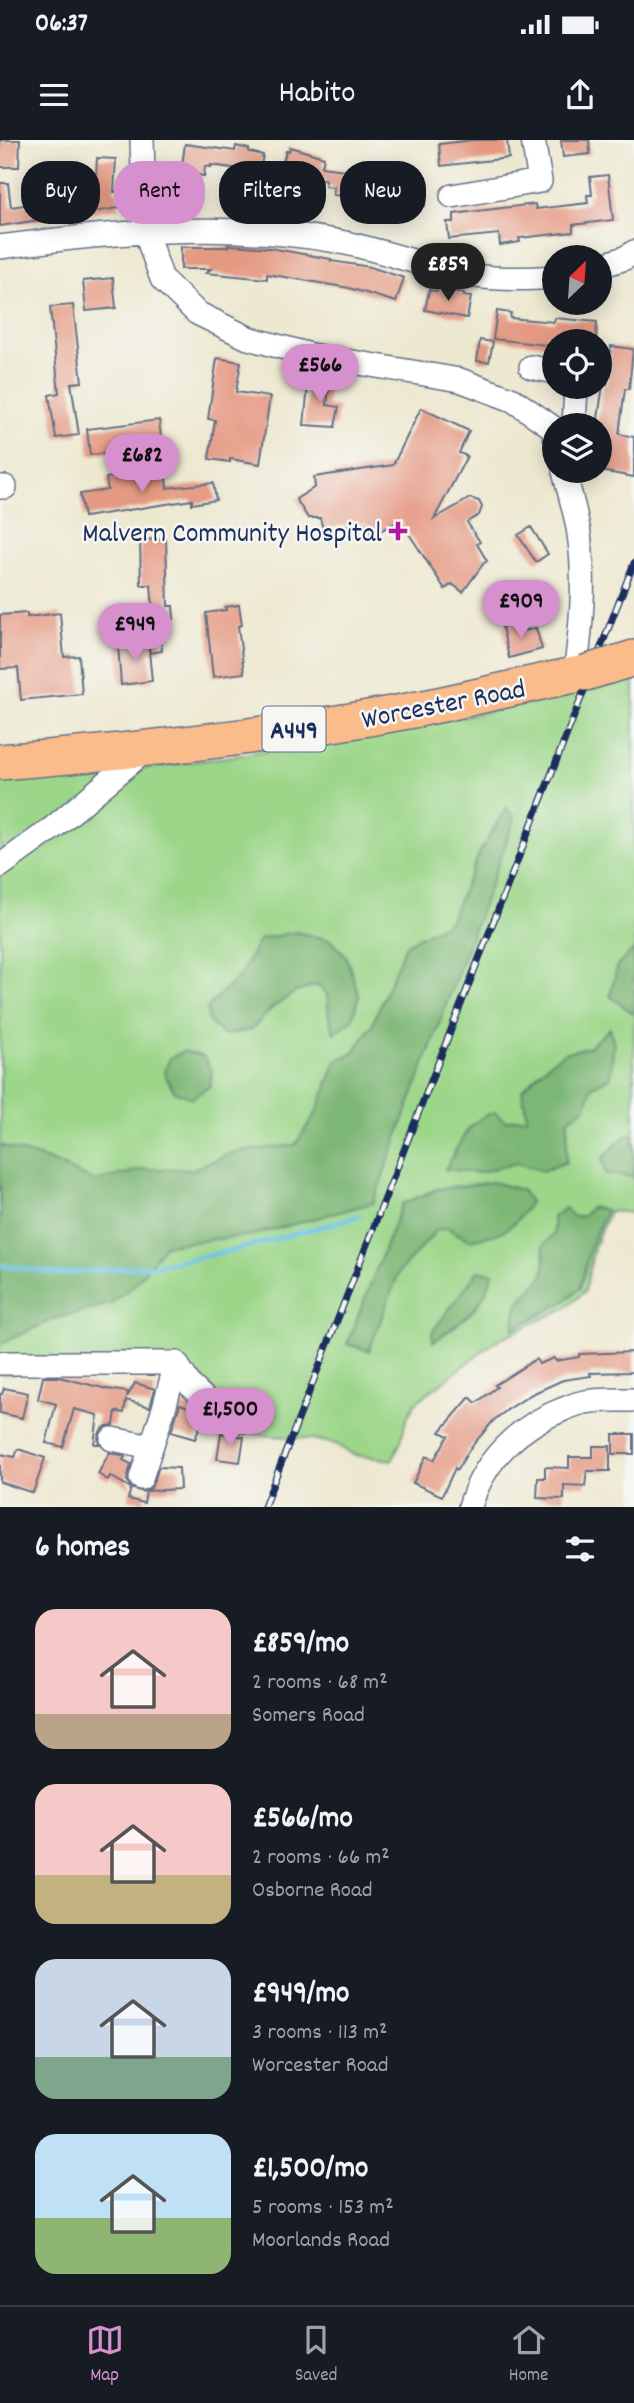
<!DOCTYPE html>
<html lang="en">
<head>
<meta charset="utf-8">
<style>
  body { margin:0; font-family:Dekko,sans-serif; background:#20242c; color:#f1f3f6; height:100vh; display:flex; flex-direction:column; font-size:26px; white-space:nowrap }
  * { box-sizing:border-box; margin:0 }
  p { font-size:23px; color:#9ea1a6 }
  .icon { flex:none; width:38px; height:38px; fill:none; stroke:currentColor; stroke-width:2; stroke-linecap:round; stroke-linejoin:round }
  .map { position:relative; height:1367px; overflow:hidden }
  .panel { display:flex; flex-direction:column; background:#171b24; flex:1 }
  .panel>* { flex:none }
  .hud { position:absolute; left:21px; top:21px; width:593px; height:63px; display:flex; gap:14px }
  .needle { width:46px; rotate:25deg }
  .tools { position:absolute; left:542px; top:105px; display:grid; gap:14px }
  .tools a { display:grid; place-items:center; width:70px; height:70px; border-radius:50%; background:#171b24; box-shadow:0 4px 18px #0003; font-size:35px }
  .price { position:absolute; translate:-50% -60px; padding:0 16px; border-radius:24px; background:#d690ce; color:#111; font-size:23px; line-height:46px; filter:drop-shadow(0 2px 4px #0008) }
  .price::after { content:''; position:absolute; left:50%; top:42px; width:21px; height:16px; margin-left:-10px; background:inherit; clip-path:polygon(0 0,100% 0,50% 100%) }
  .price.selected { background:#222; color:#fff }
  ul { padding:0; list-style:none }
  li { display:flex; align-items:center; gap:21px; height:175px; padding:0 35px }
  li span { display:grid; place-items:center; flex:none; width:196px; height:140px; border-radius:21px; color:#555 }
  li>.icon { margin-inline-start:auto }
  span .icon { width:84px; height:84px; fill:#fffc; stroke-width:1 }
  li b { font-size:30px }
  h2 { display:flex; justify-content:space-between; align-items:center; height:84px; padding:0 35px; font-size:30px }
  .tag { padding:0 24px; border-radius:28px; background:#171b24; box-shadow:0 4px 18px #0003; font-size:24px; line-height:63px }
  .tag.selected { background:#d690ce; color:#111 }
  .status { display:flex; justify-content:space-between; align-items:center; height:49px; padding:0 35px; background:#171b24; direction:ltr }
  .status svg { height:19px; fill:currentColor }
  header { display:flex; justify-content:space-between; align-items:center; height:91px; padding:0 35px; background:#171b24; font-size:32px; font-weight:600 }
  .tab-bar { display:flex; justify-content:space-around; align-items:center; height:98px; border-top:2px solid #363941; background:#171b24; font-size:19px; color:#9ea1a6 }
  .tab-bar a { display:grid; justify-items:center; gap:4px }
  .tab-bar .selected { color:#d690ce }
  .map>svg:first-child { display:block }
  .green { fill:#9cd689; stroke:#5c8274; stroke-width:2 }
  .forest { fill:#7db775; stroke:#4c736a; stroke-width:2 }
  .lines { fill:none; stroke-linecap:round; stroke-linejoin:round }
  .stream { stroke:#6ac3e8; stroke-width:4.5 }
  .building { fill:#e59982 }
  .minor-casing { stroke:#647086; stroke-width:26 }
  .highway-casing { stroke:#647086; stroke-width:38 }
  .minor { stroke:#fff; stroke-width:23 }
  .highway { stroke:#f9bc8a; stroke-width:35 }
  .rail-casing { stroke:#1b2f5e; stroke-width:7 }
  .rail { stroke:#f6f6f2; stroke-width:4.5; stroke-dasharray:13; stroke-linecap:butt }
  .highway-bridge-casing { stroke:#647086; stroke-width:38; stroke-linecap:butt }
  .highway-bridge { stroke:#f9bc8a; stroke-width:35 }
  .poi-dot { fill:#b5179e; stroke:#f6f6f2; stroke-width:2.5 }
  .labels { text-anchor:middle; stroke-width:5; stroke-linejoin:round; paint-order:stroke }
  .shield { fill:#f6f6f2; stroke:#5d6b8a; stroke-width:2 }
  .shield-label { font-size:26px; font-weight:bold; fill:#1b2f5e }
  .poi-label { font-size:28px; fill:#1b2f5e; stroke:#f6f6f2; text-anchor:end }
  .street-label { font-size:28px; fill:#1b2f5e; stroke:#f6f6f2 }
</style>
</head>
<body>
<div class="status"><b>06:37</b><svg viewBox="0 0 49 12"><path d="M0 12V9h3v3zM5 12V6h3v6zM10 12V3h3v9zM15 12V0h3v12zM26 1h20v11H26zM47 4h2v5h-2z"/></svg></div>
<header><svg class="icon" aria-label="menu" viewBox="0 0 24 24"><path d="M4 6h16M4 12h16M4 18h16"/></svg>Habito<svg class="icon" aria-label="share" viewBox="0 0 24 24"><path d="M12 15V3M7 8l5-5 5 5M5 13v7h14v-7"/></svg></header>
<div class="map">
<svg width="634" height="1367" viewBox="0 0 634 1367">
  <rect width="100%" height="100%" fill="#f6f6f2"/>
  <filter id="ink" filterUnits="userSpaceOnUse"><feTurbulence type="fractalNoise" baseFrequency=".0143" numOctaves="2"/><feDisplacementMap in="SourceGraphic" scale="14" xChannelSelector="R" yChannelSelector="G"/><feConvolveMatrix kernelMatrix="1 2 1 2 8 2 1 2 1" color-interpolation-filters="sRGB"/></filter>
  <filter id="wash" filterUnits="userSpaceOnUse"><feTurbulence type="fractalNoise" baseFrequency=".00686" numOctaves="4" result="noise"/><feDisplacementMap in="SourceGraphic" scale="28" xChannelSelector="R" yChannelSelector="G"/><feGaussianBlur stdDeviation="1.57" result="paint"/><feColorMatrix in="noise" values="0 0 0 0 0 0 0 0 0 0 0 0 0 0 0 0 0 1.4 0 .05"/><feComposite in="paint" operator="in"/></filter>
  <g filter="url(#wash)">
    <rect width="100%" height="100%" fill="#ede8d0"/>
    <path class="green" d="M634 540V1073L609 1071 594 1107 585 1151 566 1168 497 1200 415 1263 406 1280 401 1301 392 1320 354 1315 335 1304 312 1299 260 1295 216 1283 157 1228 0 1234V640C54 635 110 633 164 626 322 604 479 576 634 540Z"/>
    <path class="forest" d="M506 668 515 678 373 1063 253 1095 165 1105 136 1143 110 1164 54 1179 0 1204V1005L48 1020 95 1041 144 1029H193L234 1012 295 1005 317 971 336 921 353 913 372 885 406 804 449 782 480 712Z
      M296 792 330 800 346 816 359 856 352 880 334 893 329 877 327 854 317 845 294 853 272 868 251 890 223 895 209 882 207 869C217 854 231 847 241 833 248 822 253 810 260 799Z
      M634 810V874L610 856 618 824Z
      M610 888 614 904 610 938 592 946 586 967 568 980 566 1022 543 1031 517 1023 477 1033 445 1029C461 1004 465 981 495 972L505 981 527 977 522 950 547 925 564 913 589 907Z
      M184 911 204 917 212 931 210 946 192 958 174 951 164 933 170 918Z
      M634 995V1037L606 1034 602 1019 625 996Z
      M493 1042 522 1050 530 1062C512 1092 502 1094 469 1100L447 1088 436 1091 399 1132 369 1211 347 1204 402 1064 437 1049Z
      M591 1067 606 1070 591 1105 580 1148 564 1162 513 1189 517 1165 543 1136 545 1117 543 1106 554 1093 553 1077 565 1068 574 1077 583 1076Z
      M478 1131 493 1133C483 1169 462 1181 433 1202L432 1192Z"/>
    <g class="lines">
      <path class="stream" d="M0 1125 59 1134 159 1125 231 1111 360 1076"/>
    </g>
    <g id="blocks">
      <path class="building" d="M0 0H20L19 27H0Z
        M474 0H507L509 18 441 26 439 4Z
        M561 0H589L590 14 563 17Z
        M185 4 235 11 236 6 249 9V12L263 15 260 32 211 25V27L205 26 204 36 181 32Z
        M290 7 324 17 322 27 426 41 425 66 333 55 334 47 325 46 326 40 288 31V28L282 26 286 11H289Z
        M97 18 116 19 114 52 117 51 119 68 0 86V43H8L11 67 44 62V60L95 55Z
        M608 35 613 80 573 85V92L519 98 520 102 500 105 499 94 449 99 447 82H454V74L535 64 536 69 588 63 587 55H592L590 37Z
        M228 105 270 108 331 119V121L370 127 404 138 396 162 349 148 267 134V139L206 133 211 129H181V107H228Z
        M113 138 116 168 86 171 83 141Z
        M438 148 464 153 463 156 471 157 467 178 425 170 429 150 437 151Z
        M73 165 82 242 71 243 79 295 56 298 49 255 59 253 50 167Z
        M497 171 511 173 510 178 554 182 555 178 597 182 596 201H555V206L493 199Z
        M480 200 493 202 489 222 477 221Z
        M611 206 633 209 629 249H625L619 294 634 297V337L600 331V285H597L603 245H607Z
        M217 218 241 222 236 252 270 257 260 324 230 319V322L209 319 215 280 208 279Z
        M309 237 330 239 327 265 339 267 335 287 304 285Z
        M421 268 469 291 459 313 467 316 434 379 470 358 479 361 482 367 479 375 467 382 480 402 477 404 487 421 483 424 463 452 452 444 445 449 400 380 373 395 365 383 323 389 320 378H308L296 359 315 347 314 337 393 325Z
        M159 280 162 307 90 315 87 289Z
        M165 329 167 348 213 343 216 360 192 364V360L84 377 80 354 108 350 106 338Z
        M531 387 548 414 536 422 518 395Z
        M166 399 168 466H173L174 479 154 480 151 445H141L140 400Z
        M239 465 242 485 238 486 244 533 213 537 206 473 226 470 225 467Z
        M27 473V477L60 473 64 517 79 516 82 554 21 560 18 528 0 529V475Z
        M522 483 525 491 536 488 542 509 509 518 502 487Z
        M161 499 162 511 150 513 148 500Z
        M148 501 152 541 121 545 118 504Z
        M634 1212V1232L590 1233 591 1236 563 1240 532 1254 507 1270 494 1280 471 1307 457 1330 455 1328 442 1356 413 1343 426 1316 434 1320 448 1296 440 1292 470 1257 476 1263 497 1247 495 1245 536 1219 539 1224 554 1218 556 1221 579 1217V1214Z
        M43 1237H59L107 1249 128 1252 127 1257 135 1243 155 1249 150 1267 126 1260 124 1273 116 1271 114 1285 107 1286 101 1290 98 1297 99 1304H94L98 1275 74 1269 63 1307 46 1303 56 1264 38 1259Z
        M4 1248 28 1253 22 1278 0 1273V1254H2Z
        M180 1264 194 1269 193 1274 203 1277 195 1299 171 1292Z
        M221 1293 244 1297 240 1322 217 1319Z
        M613 1294H634V1314H613Z
        M593 1306H610V1331H587L585 1346 564 1345V1359L537 1358 538 1338H545V1327L569 1328V1317H593Z
        M18 1309 45 1318 33 1353 0 1342V1314L15 1317Z
        M109 1313 122 1315 125 1317 123 1320 131 1324 127 1340 131 1348 110 1336 108 1340 98 1334Z
        M159 1327 179 1328 180 1349 146 1351 144 1363 128 1359 131 1348 143 1352 151 1348Z"/>
    </g>
  </g>
  <g filter="url(#ink)">
    <use href="#blocks" fill-opacity="0" stroke="#647086" stroke-width="2"/>
    <g class="lines">
      <defs>
        <path id="minor" d="M142 0 145 91 162 139 197 173 248 198 311 215 460 240 513 260 552 287 555 296
          M452 56 540 41 533 0
          M0 107C110 92 220 82 330 100 379 108 426 128 475 136 502 140 528 139 555 137
          M600 126 625 118 634 112
          M531 227 555 232
          M574 285 576 247
          M564 331C569 352 576 373 579 394 586 441 581 488 575 535
          M0 347H5
          M0 726 54 687 148 608
          M0 1223H176L190 1245 224 1277 246 1281
          M112 1299 151 1307
          M141 1338 164 1268 176 1223
          M470 1367C483 1320 519 1286 564 1269 571 1266 578 1263 585 1262 601 1259 618 1260 634 1260"/>
        <path id="highway" d="M608 526 634 518
          M0 622C136 611 274 596 408 571 467 560 526 544 585 533"/>
      </defs>
      <use href="#minor" class="minor-casing"/>
      <use href="#highway" class="highway-casing"/>
      <use href="#minor" class="minor"/>
      <use href="#highway" class="highway"/>
      <defs>
        <path id="rail" d="M264 1367 634 423"/>
      </defs>
      <use href="#rail" class="rail-casing"/>
      <use href="#rail" class="rail"/>
      <defs>
        <path id="highway-bridge" d="M585 533 608 526"/>
      </defs>
      <use href="#highway-bridge" class="highway-bridge-casing"/>
      <use href="#highway-bridge" class="highway-bridge"/>
    </g>
  </g>
  <path class="poi-dot" d="M394.5 380.5h7v7h7v7h-7v7h-7v-7h-7v-7h7z"/>
  <g class="labels">
    <rect class="shield" x="262.5" y="566.5" width="63" height="45" rx="5"/>
    <g class="shield-label">
      <text x="294" y="598">A449</text>
    </g>
    <g class="poi-label">
      <text x="382" y="401">Malvern Community Hospital</text>
    </g>
    <g class="street-label">
      <text transform="translate(443 562) rotate(-11)" y="10">Worcester Road</text>
    </g>
  </g>
</svg>
<div class="tools">
<a><svg class="needle" viewBox="-14 -14 28 28"><path d="M0-13l5 13h-10z" fill="#e53935"/><path d="M0 13l5-13h-10z" fill="#9ea1a6"/></svg></a>
<a><svg class="icon" aria-label="locate" viewBox="0 0 24 24"><circle cx="12" cy="12" r="6"/><path d="M12 2v4M12 18v4M2 12h4M18 12h4"/></svg></a>
<a><svg class="icon" aria-label="layers" viewBox="0 0 24 24"><path d="M12 4l9 5-9 5-9-5zM3 14l9 5 9-5"/></svg></a>
</div>
<b class="price selected" style="left:448px;top:163px">£859</b>
<b class="price" style="left:320px;top:264px">£566</b>
<b class="price" style="left:142px;top:354px">£682</b>
<b class="price" style="left:521px;top:500px">£909</b>
<b class="price" style="left:135px;top:523px">£949</b>
<b class="price" style="left:230px;top:1308px">£1,500</b>
<div class="hud">
<a class="tag">Buy</a>
<a class="tag selected">Rent</a>
<a class="tag">Filters</a>
<a class="tag">New</a>
</div>
</div>
<section class="panel">
<h2>6 homes<svg class="icon" aria-label="filters" viewBox="0 0 24 24"><path d="M4 7h16M4 17h16"/><circle cx="9" cy="7" r="2"/><circle cx="15" cy="17" r="2"/></svg></h2>
<ul>
<li><span style="background:linear-gradient(#f6c9c9 75%,#b9a48a 0)"><svg class="icon" aria-label="home" viewBox="0 0 24 24"><path d="M3 11l9-7 9 7M6 9v11h12V9"/></svg></span><div><b>£859/mo</b><p>2 rooms · 68 m²</p><p>Somers Road</p></div></li>
<li><span style="background:linear-gradient(#f6c9c9 65%,#c2b280 0)"><svg class="icon" aria-label="home" viewBox="0 0 24 24"><path d="M3 11l9-7 9 7M6 9v11h12V9"/></svg></span><div><b>£566/mo</b><p>2 rooms · 66 m²</p><p>Osborne Road</p></div></li>
<li><span style="background:linear-gradient(#c9d6e8 70%,#7fa58c 0)"><svg class="icon" aria-label="home" viewBox="0 0 24 24"><path d="M3 11l9-7 9 7M6 9v11h12V9"/></svg></span><div><b>£949/mo</b><p>3 rooms · 113 m²</p><p>Worcester Road</p></div></li>
<li><span style="background:linear-gradient(#bfe0f5 60%,#8fb573 0)"><svg class="icon" aria-label="home" viewBox="0 0 24 24"><path d="M3 11l9-7 9 7M6 9v11h12V9"/></svg></span><div><b>£1,500/mo</b><p>5 rooms · 153 m²</p><p>Moorlands Road</p></div></li>
</ul>
</section>
<nav class="tab-bar">
<a class="selected"><svg class="icon" aria-label="map" viewBox="0 0 24 24"><path d="M3 6l6-2 6 2 6-2v14l-6 2-6-2-6 2zM9 4v14M15 6v14"/></svg>Map</a>
<a><svg class="icon" aria-label="saved" viewBox="0 0 24 24"><path d="M7 4h10v16l-5-4-5 4z"/></svg>Saved</a>
<a><svg class="icon" aria-label="home" viewBox="0 0 24 24"><path d="M3 11l9-7 9 7M6 9v11h12V9"/></svg>Home</a>
</nav>
</body>
</html>
